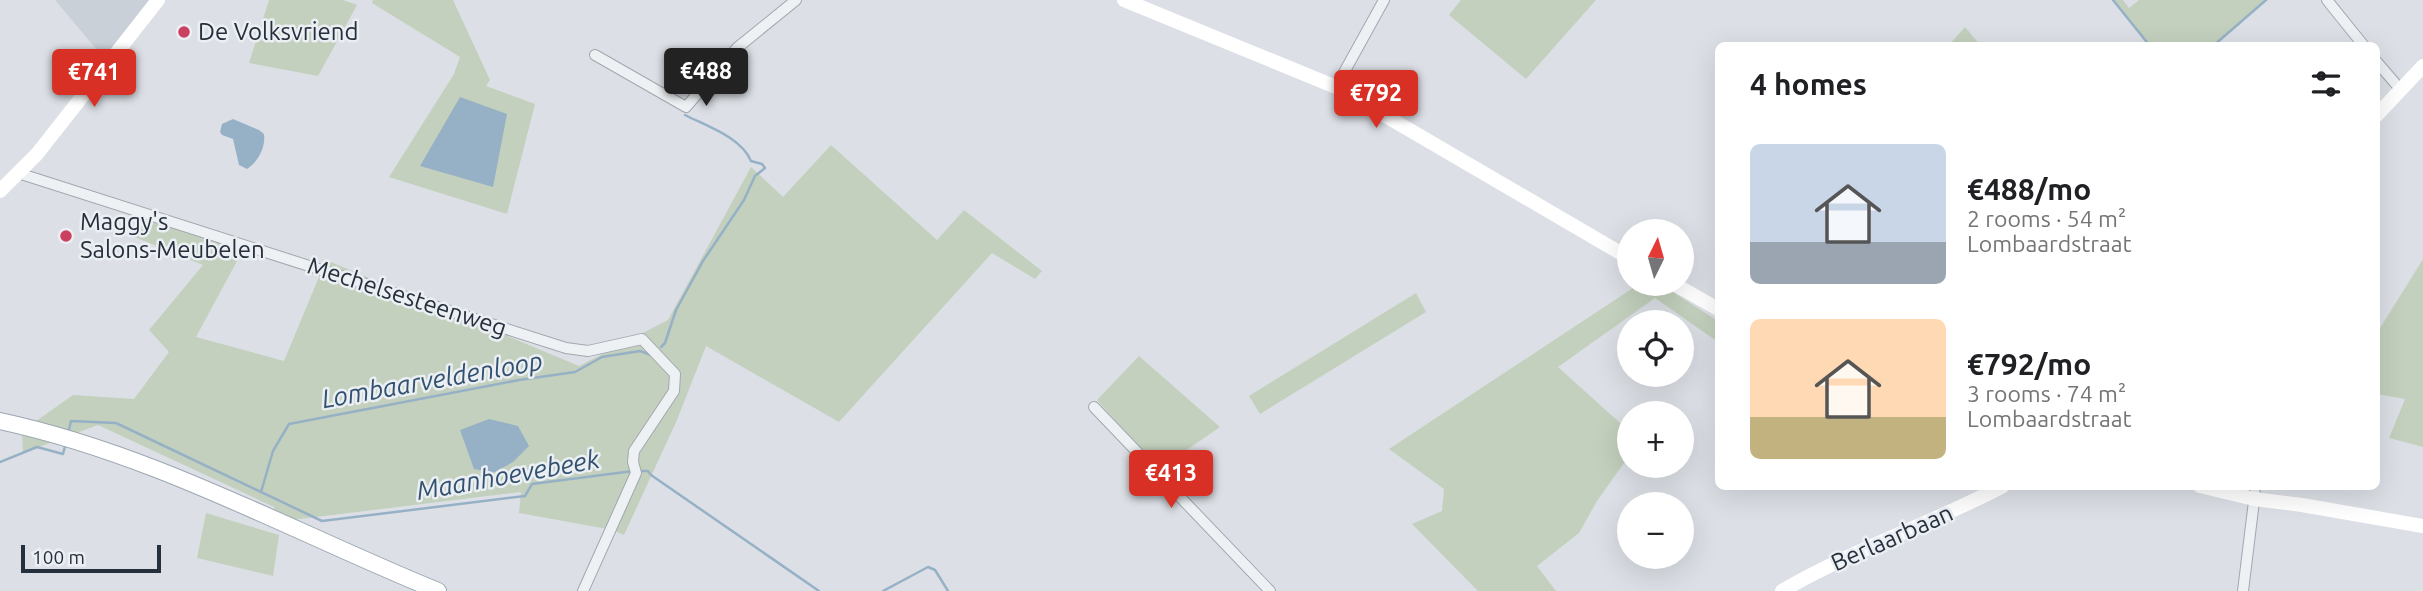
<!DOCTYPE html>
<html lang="en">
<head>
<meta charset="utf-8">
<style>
  body { margin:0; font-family:Ubuntu,sans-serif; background:#f2f2f2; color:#202124; height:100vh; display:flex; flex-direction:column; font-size:26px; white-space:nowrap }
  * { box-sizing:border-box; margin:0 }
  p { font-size:23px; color:#757577 }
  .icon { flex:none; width:38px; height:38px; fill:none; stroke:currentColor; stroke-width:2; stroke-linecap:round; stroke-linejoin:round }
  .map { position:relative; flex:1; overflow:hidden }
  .details { position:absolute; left:1715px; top:42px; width:665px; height:448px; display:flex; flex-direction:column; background:#fff; border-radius:10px; box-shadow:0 7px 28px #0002 }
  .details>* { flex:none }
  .needle { width:46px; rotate:5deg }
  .fabs { position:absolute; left:1617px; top:219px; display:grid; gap:14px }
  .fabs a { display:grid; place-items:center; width:77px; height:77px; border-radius:50%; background:#fff; box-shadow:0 7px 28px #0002; font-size:35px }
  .scale { position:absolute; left:21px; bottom:18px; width:140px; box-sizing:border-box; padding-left:7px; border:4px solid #262f3c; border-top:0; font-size:19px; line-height:24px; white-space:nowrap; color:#262f3c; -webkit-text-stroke:5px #ebeff4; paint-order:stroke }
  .price { position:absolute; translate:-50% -60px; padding:0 16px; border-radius:7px; background:#d93025; color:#fff; font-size:23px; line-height:46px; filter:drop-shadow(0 2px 4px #0008) }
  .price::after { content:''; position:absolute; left:50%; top:42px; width:21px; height:16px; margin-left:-10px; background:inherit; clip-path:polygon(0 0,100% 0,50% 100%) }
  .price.selected { background:#222; color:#fff }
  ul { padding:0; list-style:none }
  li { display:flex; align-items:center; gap:21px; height:175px; padding:0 35px }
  li span { display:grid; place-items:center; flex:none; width:196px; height:140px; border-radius:10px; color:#555 }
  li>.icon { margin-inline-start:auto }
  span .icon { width:84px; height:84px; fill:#fffc; stroke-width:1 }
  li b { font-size:30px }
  h2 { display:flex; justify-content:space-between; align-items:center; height:84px; padding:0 35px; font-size:30px }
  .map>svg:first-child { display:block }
  .built { fill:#cad0d8 }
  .green { fill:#c3d0bd }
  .water { fill:#96b1c6 }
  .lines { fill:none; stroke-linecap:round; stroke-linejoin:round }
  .stream { stroke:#96b1c6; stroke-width:2.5 }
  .street-casing { stroke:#a2a7b0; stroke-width:12 }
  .primary-casing { stroke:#9ba6b1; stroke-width:18 }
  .street { stroke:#eef1f4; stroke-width:10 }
  .secondary { stroke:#fff; stroke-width:14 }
  .primary { stroke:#fff; stroke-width:16 }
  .poi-dot { fill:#cc405f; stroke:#ebeff4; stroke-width:2.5 }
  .labels { text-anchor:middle; stroke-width:5; stroke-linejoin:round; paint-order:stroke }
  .poi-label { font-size:24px; fill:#262f3c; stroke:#ebeff4; text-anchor:start }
  .street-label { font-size:24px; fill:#262f3c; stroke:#ebeff4 }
  .water-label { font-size:26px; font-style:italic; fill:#31516f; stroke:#ebeff4 }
</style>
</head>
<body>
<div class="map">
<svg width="2423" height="591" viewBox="0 0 2423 591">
  <rect width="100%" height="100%" fill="#dce0e6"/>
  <path class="built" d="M55 0H163L108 63Z"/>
  <path class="green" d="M269 0H343L357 5 318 76 249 63Z
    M373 0H453L490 80 486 86 535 104 507 214 389 177 454 74 460 57 372 3Z
    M1461 0H1596L1526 79 1449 15Z
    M2113 0H2123L2129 8 2139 0H2266L2213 46 2150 45Z
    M1965 27 1980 45H1949Z
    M831 145 937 240 964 210 1042 271 1035 279 992 253 839 422 706 346 677 420 624 535 613 530 519 513 521 492 275 522 274 507 98 425 23 453 22 431 73 395 134 399 169 352 149 330 203 265 132 236 144 215 243 250 196 337 284 361 326 260 579 366 668 320 751 167 783 197Z
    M2423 259V447L2389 438 2405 399 2377 394V333Z
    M1639 284H1660L1718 321V342L1655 298 1558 367 1629 431V456L1597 501 1579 533 1537 566 1556 591H1478L1412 524 1442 511 1444 489 1389 449Z
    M1416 293 1426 312 1260 414 1249 396Z
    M1139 356 1220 427 1159 469 1097 400Z
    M206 513 279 535 273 576 197 558Z"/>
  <path class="water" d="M460 97 507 114 493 187 420 166Z
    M233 119 259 130 264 134C266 147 258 162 247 169L239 165 233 139 222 135 220 132 222 124Z
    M489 419 518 426 529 446 513 462 493 473 474 469 460 430Z"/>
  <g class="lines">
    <path class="stream" d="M2113 0 2150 46
      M2213 46 2266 0
      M707 75 723 56
      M661 347 665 343 676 310 703 261 744 200 755 176 765 168 762 164 751 161C741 137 706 126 685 115
      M69 430 71 421 116 423 322 521 525 496 532 484 633 471
      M0 462 37 447 63 454 65 446
      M640 471H648L651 475 819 591
      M261 492 273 451 289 424 519 380 575 372 602 357 640 351 651 355
      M883 591 928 567 935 570 948 591"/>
    <defs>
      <path id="street" d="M2327 0 2364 46
        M595 55 686 107 737 48 796 0
        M2376 61 2401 90
        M1336 87 1384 0
        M18 173 566 348 588 351 642 339 675 374 674 391 634 451 633 462 636 473 583 591
        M1094 407 1270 591
        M2243 591 2255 493"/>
      <path id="primary" d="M0 421C154 454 293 532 438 591"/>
    </defs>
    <use href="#street" class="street-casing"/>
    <use href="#primary" class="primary-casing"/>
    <use href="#street" class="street"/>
    <path class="secondary" d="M1124 0 1336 87 1629 258
      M2376 116 2423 66
      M0 191 37 154 158 0
      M1674 284 1718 309
      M2200 486 2254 499 2302 505 2423 526
      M1782 591C1852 550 1931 524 2003 486"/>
    <use href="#primary" class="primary"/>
  </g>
  <g class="poi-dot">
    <circle cx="184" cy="32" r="7"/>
    <circle cx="66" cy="236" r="7"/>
  </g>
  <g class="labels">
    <g class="poi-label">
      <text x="198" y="40">De Volksvriend</text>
      <text x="80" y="230">Maggy's<tspan x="80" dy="28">Salons-Meubelen</tspan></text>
    </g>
    <g class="street-label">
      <text transform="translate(407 297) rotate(18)" y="8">Mechelsesteenweg</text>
      <text transform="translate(1892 538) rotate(-24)" y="8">Berlaarbaan</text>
    </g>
    <g class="water-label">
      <text transform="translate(432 380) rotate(-10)" y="9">Lombaarveldenloop</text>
      <text transform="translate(508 475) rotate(-10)" y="9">Maanhoevebeek</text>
    </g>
  </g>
</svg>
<div class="fabs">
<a><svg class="needle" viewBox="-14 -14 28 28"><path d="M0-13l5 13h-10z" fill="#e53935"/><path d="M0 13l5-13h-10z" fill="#757577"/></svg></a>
<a><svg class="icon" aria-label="locate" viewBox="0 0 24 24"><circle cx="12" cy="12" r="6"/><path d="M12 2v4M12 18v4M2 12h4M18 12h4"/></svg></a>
<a>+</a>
<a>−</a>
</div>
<div class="scale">100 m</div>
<b class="price selected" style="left:706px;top:108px">€488</b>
<b class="price" style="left:94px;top:109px">€741</b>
<b class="price" style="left:1376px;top:130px">€792</b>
<b class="price" style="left:1171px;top:510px">€413</b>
<section class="details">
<h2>4 homes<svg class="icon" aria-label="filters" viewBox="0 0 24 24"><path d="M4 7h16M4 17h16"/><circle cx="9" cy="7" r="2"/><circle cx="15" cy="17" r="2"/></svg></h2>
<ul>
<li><span style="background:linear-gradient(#c9d6e8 70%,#9aa5b1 0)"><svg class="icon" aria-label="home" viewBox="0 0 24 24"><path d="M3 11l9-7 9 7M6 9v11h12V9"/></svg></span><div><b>€488/mo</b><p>2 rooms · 54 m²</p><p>Lombaardstraat</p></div></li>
<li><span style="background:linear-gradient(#ffd9b3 70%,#c2b280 0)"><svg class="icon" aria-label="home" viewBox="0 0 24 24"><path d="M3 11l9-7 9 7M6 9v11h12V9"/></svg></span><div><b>€792/mo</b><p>3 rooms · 74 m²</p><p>Lombaardstraat</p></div></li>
</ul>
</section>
</div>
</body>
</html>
